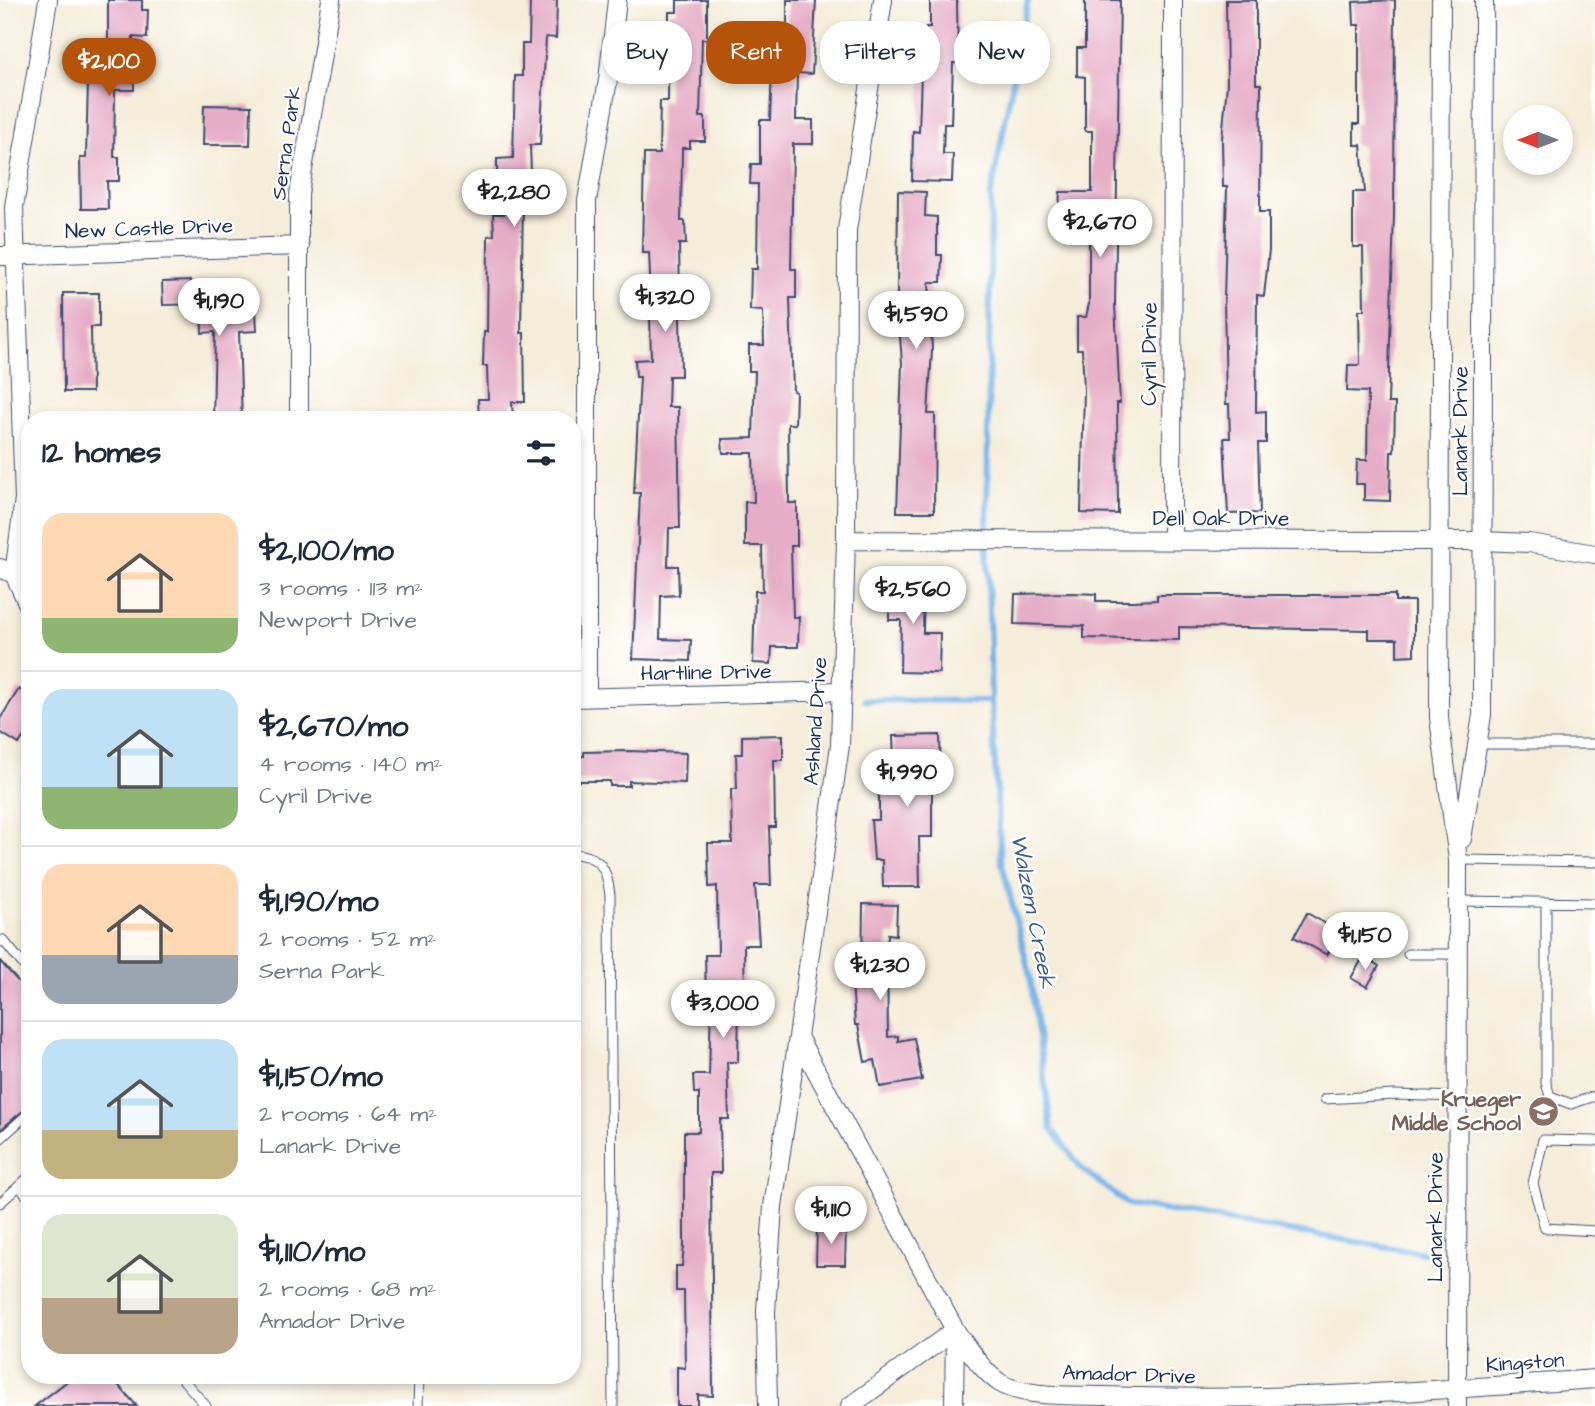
<!DOCTYPE html>
<html lang="en">
<head>
<meta charset="utf-8">
<style>
  body { margin:0; font-family:"Architects Daughter",sans-serif; background:#f6f6f7; color:#1f2937; height:100vh; display:flex; flex-direction:column; font-size:26px; white-space:nowrap }
  * { box-sizing:border-box; margin:0 }
  p { font-size:23px; color:#747a83 }
  .icon { flex:none; width:38px; height:38px; fill:none; stroke:currentColor; stroke-width:2; stroke-linecap:round; stroke-linejoin:round }
  .map { position:relative; flex:1; overflow:hidden }
  .details { position:absolute; left:21px; top:411px; width:560px; height:973px; display:flex; flex-direction:column; background:#fff; border-radius:28px; box-shadow:0 4px 10px #0003 }
  .details>* { flex:none }
  .top-card { position:absolute; left:602px; top:21px; width:665px; height:63px; display:flex; gap:14px }
  .needle { width:46px; rotate:270deg }
  .tools { position:absolute; left:1503px; top:105px; display:grid; gap:14px }
  .tools a { display:grid; place-items:center; width:70px; height:70px; border-radius:50%; background:#fff; box-shadow:0 4px 10px #0003; font-size:35px }
  .price { position:absolute; translate:-50% -60px; padding:0 16px; border-radius:24px; background:#fff; color:#222; font-size:23px; line-height:46px; filter:drop-shadow(0 2px 4px #0008) }
  .price::after { content:''; position:absolute; left:50%; top:42px; width:21px; height:16px; margin-left:-10px; background:inherit; clip-path:polygon(0 0,100% 0,50% 100%) }
  .price.selected { background:#b45309; color:#fff }
  ul { padding:0; list-style:none }
  li { display:flex; align-items:center; gap:21px; height:175px; padding:0 21px }
  li+li { border-top:2px solid #e0e1e3 }
  li span { display:grid; place-items:center; flex:none; width:196px; height:140px; border-radius:21px; color:#555 }
  li>.icon { margin-inline-start:auto }
  span .icon { width:84px; height:84px; fill:#fffc; stroke-width:1 }
  li b { font-size:30px }
  h2 { display:flex; justify-content:space-between; align-items:center; height:84px; padding:0 21px; font-size:30px }
  .pill { padding:0 24px; border-radius:28px; background:#fff; box-shadow:0 4px 10px #0003; font-size:24px; line-height:63px }
  .pill.selected { background:#b45309; color:#fff }
  .map>svg:first-child { display:block }
  .lines { fill:none; stroke-linecap:round; stroke-linejoin:round }
  .stream { stroke:#75b2e7; stroke-width:6 }
  .building { fill:#e6aec6 }
  .lane-casing { stroke:#3c4c70; stroke-width:11 }
  .street-casing { stroke:#3c4c70; stroke-width:20 }
  .lane { stroke:#fff; stroke-width:9 }
  .street { stroke:#fff; stroke-width:18 }
  .labels { text-anchor:middle; stroke-width:5; stroke-linejoin:round; paint-order:stroke }
  .street-label { font-size:21px; fill:#1b2f5e; stroke:#fff }
  .education-label { font-size:21px; font-weight:bold; fill:#785e54; stroke:#fff; text-anchor:end }
  .water-label { font-size:23px; font-style:italic; fill:#3a5d8e; stroke:#fff }
</style>
</head>
<body>
<div class="map">
<svg width="1595" height="1406" viewBox="0 0 1595 1406">
  <rect width="100%" height="100%" fill="#fff"/>
  <filter id="ink" filterUnits="userSpaceOnUse"><feTurbulence type="fractalNoise" baseFrequency=".0143" numOctaves="2"/><feDisplacementMap in="SourceGraphic" scale="14" xChannelSelector="R" yChannelSelector="G"/><feConvolveMatrix kernelMatrix="1 2 1 2 8 2 1 2 1" color-interpolation-filters="sRGB"/></filter>
  <filter id="wash" filterUnits="userSpaceOnUse"><feTurbulence type="fractalNoise" baseFrequency=".00686" numOctaves="4" result="noise"/><feDisplacementMap in="SourceGraphic" scale="28" xChannelSelector="R" yChannelSelector="G"/><feGaussianBlur stdDeviation="1.57" result="paint"/><feColorMatrix in="noise" values="0 0 0 0 0 0 0 0 0 0 0 0 0 0 0 0 0 1.4 0 .05"/><feComposite in="paint" operator="in"/></filter>
  <g filter="url(#wash)">
    <rect width="100%" height="100%" fill="#f4edd9"/>
    <g class="lines">
      <path class="stream" d="M1028 0 991 195 987 521 991 701 1001 859 1030 976 1051 1128 1082 1169 1127 1204 1424 1253
        M865 700 991 701"/>
    </g>
    <g id="blocks">
      <path class="building" d="M108 0H142V10H148L147 38 133 37 134 90H115L114 157H119V181H107L108 209H81L80 158H86L89 44 108 43Z
        M530 0H557L556 38 546 37 540 145H530L532 200H523L521 333H524L525 402H512L513 420H479L478 399H488L487 366H483L484 332H487L488 236 494 235 493 214H504L503 175 497 176V159L513 158 515 76H522V44H529Z
        M677 0H707V39H702L700 117H705V141H690V148H682L681 221H685L686 244H679L680 298 689 297V316H680L681 376H669L668 407H678L680 528H669L668 566H678L679 595 661 596 660 639 691 640 690 661 633 659 640 493H634L640 377H636L635 360 651 359 650 317H635V297L651 296 649 253H642L644 154H659L660 101H668L669 12H677Z
        M787 0H816L812 74 797 73 796 120H813V144H793L791 269H796V298H790L793 391 796 392 795 424H788L789 503H797V546H791L793 617H799L798 647H772L771 664 753 663 755 591H763L762 546H745V502H754L753 453H723L722 439 753 438 755 371H749V345H764L763 311 750 310 751 269H757L758 184H750L751 164H760V120H770L773 44H787Z
        M930 0H957L958 63H953L951 124H944L943 154H953L952 182 912 181 913 131 919 132 921 74H925L926 27H930Z
        M1085 0H1120L1115 304 1120 403H1117L1118 514 1081 513 1084 390 1082 349H1077V317H1086L1089 304V207L1059 206 1060 192H1092V131H1085V77L1077 76V48H1085Z
        M1226 0H1256V84H1261L1260 212H1269V250L1264 296 1257 295 1256 412 1266 411V443H1258L1260 513 1228 514 1224 438H1230L1229 404H1226L1224 299 1227 187H1223L1222 139 1227 84Z
        M1395 0 1394 216 1388 403H1395L1394 452H1391L1390 501 1364 500V484H1356L1357 460H1367L1368 392 1347 391 1348 365H1360L1359 310H1364L1363 247H1353V192H1365L1361 145H1354V124H1359V25H1354L1353 2Z
        M204 105 251 106 250 145H203Z
        M898 191 926 192 925 216 937 217V255H942L941 282H929L932 350 928 414H935L934 512H897L902 363 897 297Z
        M190 281V288L240 287V309H256L257 331 239 332 242 420H213L215 332 202 333 201 304 163 305 162 282Z
        M63 293H99V327H91L92 392H64Z
        M890 576H924L923 633H940L939 673 900 672 901 620H889Z
        M1073 593 1096 594V601H1133L1157 600V595H1395V601H1414V655L1397 656V639H1369V630L1179 627V640L1084 638V626L1014 624 1015 594Z
        M19 689 30 696V726L19 744 0 732V719Z
        M783 735V760H774L775 827H769L771 885H755L759 945H744L745 1003H739L738 1062H727L729 1119H720L721 1173H711L713 1396 698 1395V1406H677V1367L685 1368 684 1291H676V1266H682L684 1246V1132H699V1093H694L693 1075H709L711 1004H706L705 955H718L717 886 709 887 708 843H732L731 789H737L736 754H742V736Z
        M940 735 941 782H932V837H919L920 887H883L882 860H874L871 820H879V787H895L893 736Z
        M628 751 686 753 685 783 629 781V786H610V781H572V756H584V752Z
        M863 904 897 905 896 935 888 934 887 952 888 1037 898 1036V1041L914 1038 922 1080 880 1087 875 1060 865 1062 858 1025H855L851 967H862Z
        M1307 913 1340 932 1327 955 1294 937Z
        M1364 956 1379 966 1367 987 1351 978Z
        M0 961 30 995V1105L0 1130Z
        M817 1226 846 1227 845 1265H816Z
        M74 1376H110L137 1406H35Z"/>
    </g>
  </g>
  <g filter="url(#ink)">
    <use href="#blocks" fill-opacity="0" stroke="#3c4c70" stroke-width="2"/>
    <g class="lines">
      <defs>
        <path id="lane" d="M1476 744H1595
          M572 854C601 855 607 869 610 895L613 1406
          M1458 860 1595 862
          M1458 901 1595 903
          M1546 902V1083L1550 1096 1571 1104 1595 1096
          M0 942 3 940 30 973
          M1408 954H1458
          M1325 1099 1394 1095 1458 1097
          M0 1139 30 1112
          M1595 1141 1543 1140 1533 1184 1545 1228 1595 1231
          M30 1176 19 1186 30 1199
          M0 1203 19 1186
          M180 1376 206 1406
          M418 1406 419 1376"/>
        <path id="street" d="M883 0 847 230 846 540 840 745 798 1037 955 1330C968 1348 981 1370 1000 1383 1025 1398 1077 1395 1105 1396 1268 1402 1432 1391 1595 1379
          M1441 0 1439 718 1458 860 1457 1406
          M0 256 300 246
          M299 420V194L331 0
          M846 540 1482 541 1529 543 1595 554
          M1172 540 1173 0
          M0 568 14 574 30 609
          M14 574 24 499 14 207 48 0
          M572 698 841 691
          M587 698V201L608 80 617 0
          M1462 839 1482 715 1484 0
          M768 1406 766 1311 773 1206 798 1037
          M850 1406 955 1330
          M954 1406 955 1330"/>
      </defs>
      <use href="#lane" class="lane-casing"/>
      <use href="#street" class="street-casing"/>
      <use href="#lane" class="lane"/>
      <use href="#street" class="street"/>
    </g>
  </g>
  <defs>
    <symbol id="school-disc" viewBox="-11 -11 22 22"><circle r="9.5" fill="#8d6e63" stroke="#fff"/><path d="M0-5L7-2L0 1L-7-2ZM-4 1L0 2.5L4 1V4Q0 6-4 4Z" fill="#fff"/></symbol>
  </defs>
  <g fill-rule="evenodd">
    <use href="#school-disc" x="1526" y="1094" width="35" height="35"/>
  </g>
  <g class="labels">
    <g class="street-label">
      <text transform="translate(286 143) rotate(-82)" y="7">Serna Park</text>
      <text transform="translate(149 228) rotate(-2)" y="7">New Castle Drive</text>
      <text transform="translate(1149 354) rotate(-90)" y="7">Cyril Drive</text>
      <text transform="translate(1460 431) rotate(-90)" y="7">Lanark Drive</text>
      <text x="1221" y="525">Dell Oak Drive</text>
      <text transform="translate(706 672) rotate(-1)" y="7">Hartline Drive</text>
      <text transform="translate(815 721) rotate(-86)" y="7">Ashland Drive</text>
      <text transform="translate(1435 1217) rotate(-90)" y="7">Lanark Drive</text>
      <text transform="translate(1525 1362) rotate(-4)" y="7">Kingston</text>
      <text transform="translate(1129 1374) rotate(2)" y="7">Amador Drive</text>
    </g>
    <g class="education-label">
      <text x="1521" y="1106">Krueger<tspan x="1521" dy="24">Middle School</tspan></text>
    </g>
    <g class="water-label">
      <text transform="translate(1034 911) rotate(79)" y="8">Walzem Creek</text>
    </g>
  </g>
</svg>
<div class="tools">
<a><svg class="needle" viewBox="-14 -14 28 28"><path d="M0-13l5 13h-10z" fill="#e53935"/><path d="M0 13l5-13h-10z" fill="#747a83"/></svg></a>
</div>
<b class="price selected" style="left:109px;top:98px">$2,100</b>
<b class="price" style="left:514px;top:229px">$2,280</b>
<b class="price" style="left:1100px;top:259px">$2,670</b>
<b class="price" style="left:665px;top:334px">$1,320</b>
<b class="price" style="left:219px;top:338px">$1,190</b>
<b class="price" style="left:916px;top:351px">$1,590</b>
<b class="price" style="left:913px;top:626px">$2,560</b>
<b class="price" style="left:907px;top:809px">$1,990</b>
<b class="price" style="left:1365px;top:972px">$1,150</b>
<b class="price" style="left:880px;top:1002px">$1,230</b>
<b class="price" style="left:723px;top:1040px">$3,000</b>
<b class="price" style="left:831px;top:1246px">$1,110</b>
<div class="top-card">
<a class="pill">Buy</a>
<a class="pill selected">Rent</a>
<a class="pill">Filters</a>
<a class="pill">New</a>
</div>
<section class="details">
<h2>12 homes<svg class="icon" aria-label="filters" viewBox="0 0 24 24"><path d="M4 7h16M4 17h16"/><circle cx="9" cy="7" r="2"/><circle cx="15" cy="17" r="2"/></svg></h2>
<ul>
<li><span style="background:linear-gradient(#ffd9b3 75%,#8fb573 0)"><svg class="icon" aria-label="home" viewBox="0 0 24 24"><path d="M3 11l9-7 9 7M6 9v11h12V9"/></svg></span><div><b>$2,100/mo</b><p>3 rooms · 113 m²</p><p>Newport Drive</p></div></li>
<li><span style="background:linear-gradient(#bfe0f5 70%,#8fb573 0)"><svg class="icon" aria-label="home" viewBox="0 0 24 24"><path d="M3 11l9-7 9 7M6 9v11h12V9"/></svg></span><div><b>$2,670/mo</b><p>4 rooms · 140 m²</p><p>Cyril Drive</p></div></li>
<li><span style="background:linear-gradient(#ffd9b3 65%,#9aa5b1 0)"><svg class="icon" aria-label="home" viewBox="0 0 24 24"><path d="M3 11l9-7 9 7M6 9v11h12V9"/></svg></span><div><b>$1,190/mo</b><p>2 rooms · 52 m²</p><p>Serna Park</p></div></li>
<li><span style="background:linear-gradient(#bfe0f5 65%,#c2b280 0)"><svg class="icon" aria-label="home" viewBox="0 0 24 24"><path d="M3 11l9-7 9 7M6 9v11h12V9"/></svg></span><div><b>$1,150/mo</b><p>2 rooms · 64 m²</p><p>Lanark Drive</p></div></li>
<li><span style="background:linear-gradient(#dfe7d0 60%,#b9a48a 0)"><svg class="icon" aria-label="home" viewBox="0 0 24 24"><path d="M3 11l9-7 9 7M6 9v11h12V9"/></svg></span><div><b>$1,110/mo</b><p>2 rooms · 68 m²</p><p>Amador Drive</p></div></li>
</ul>
</section>
</div>
</body>
</html>
